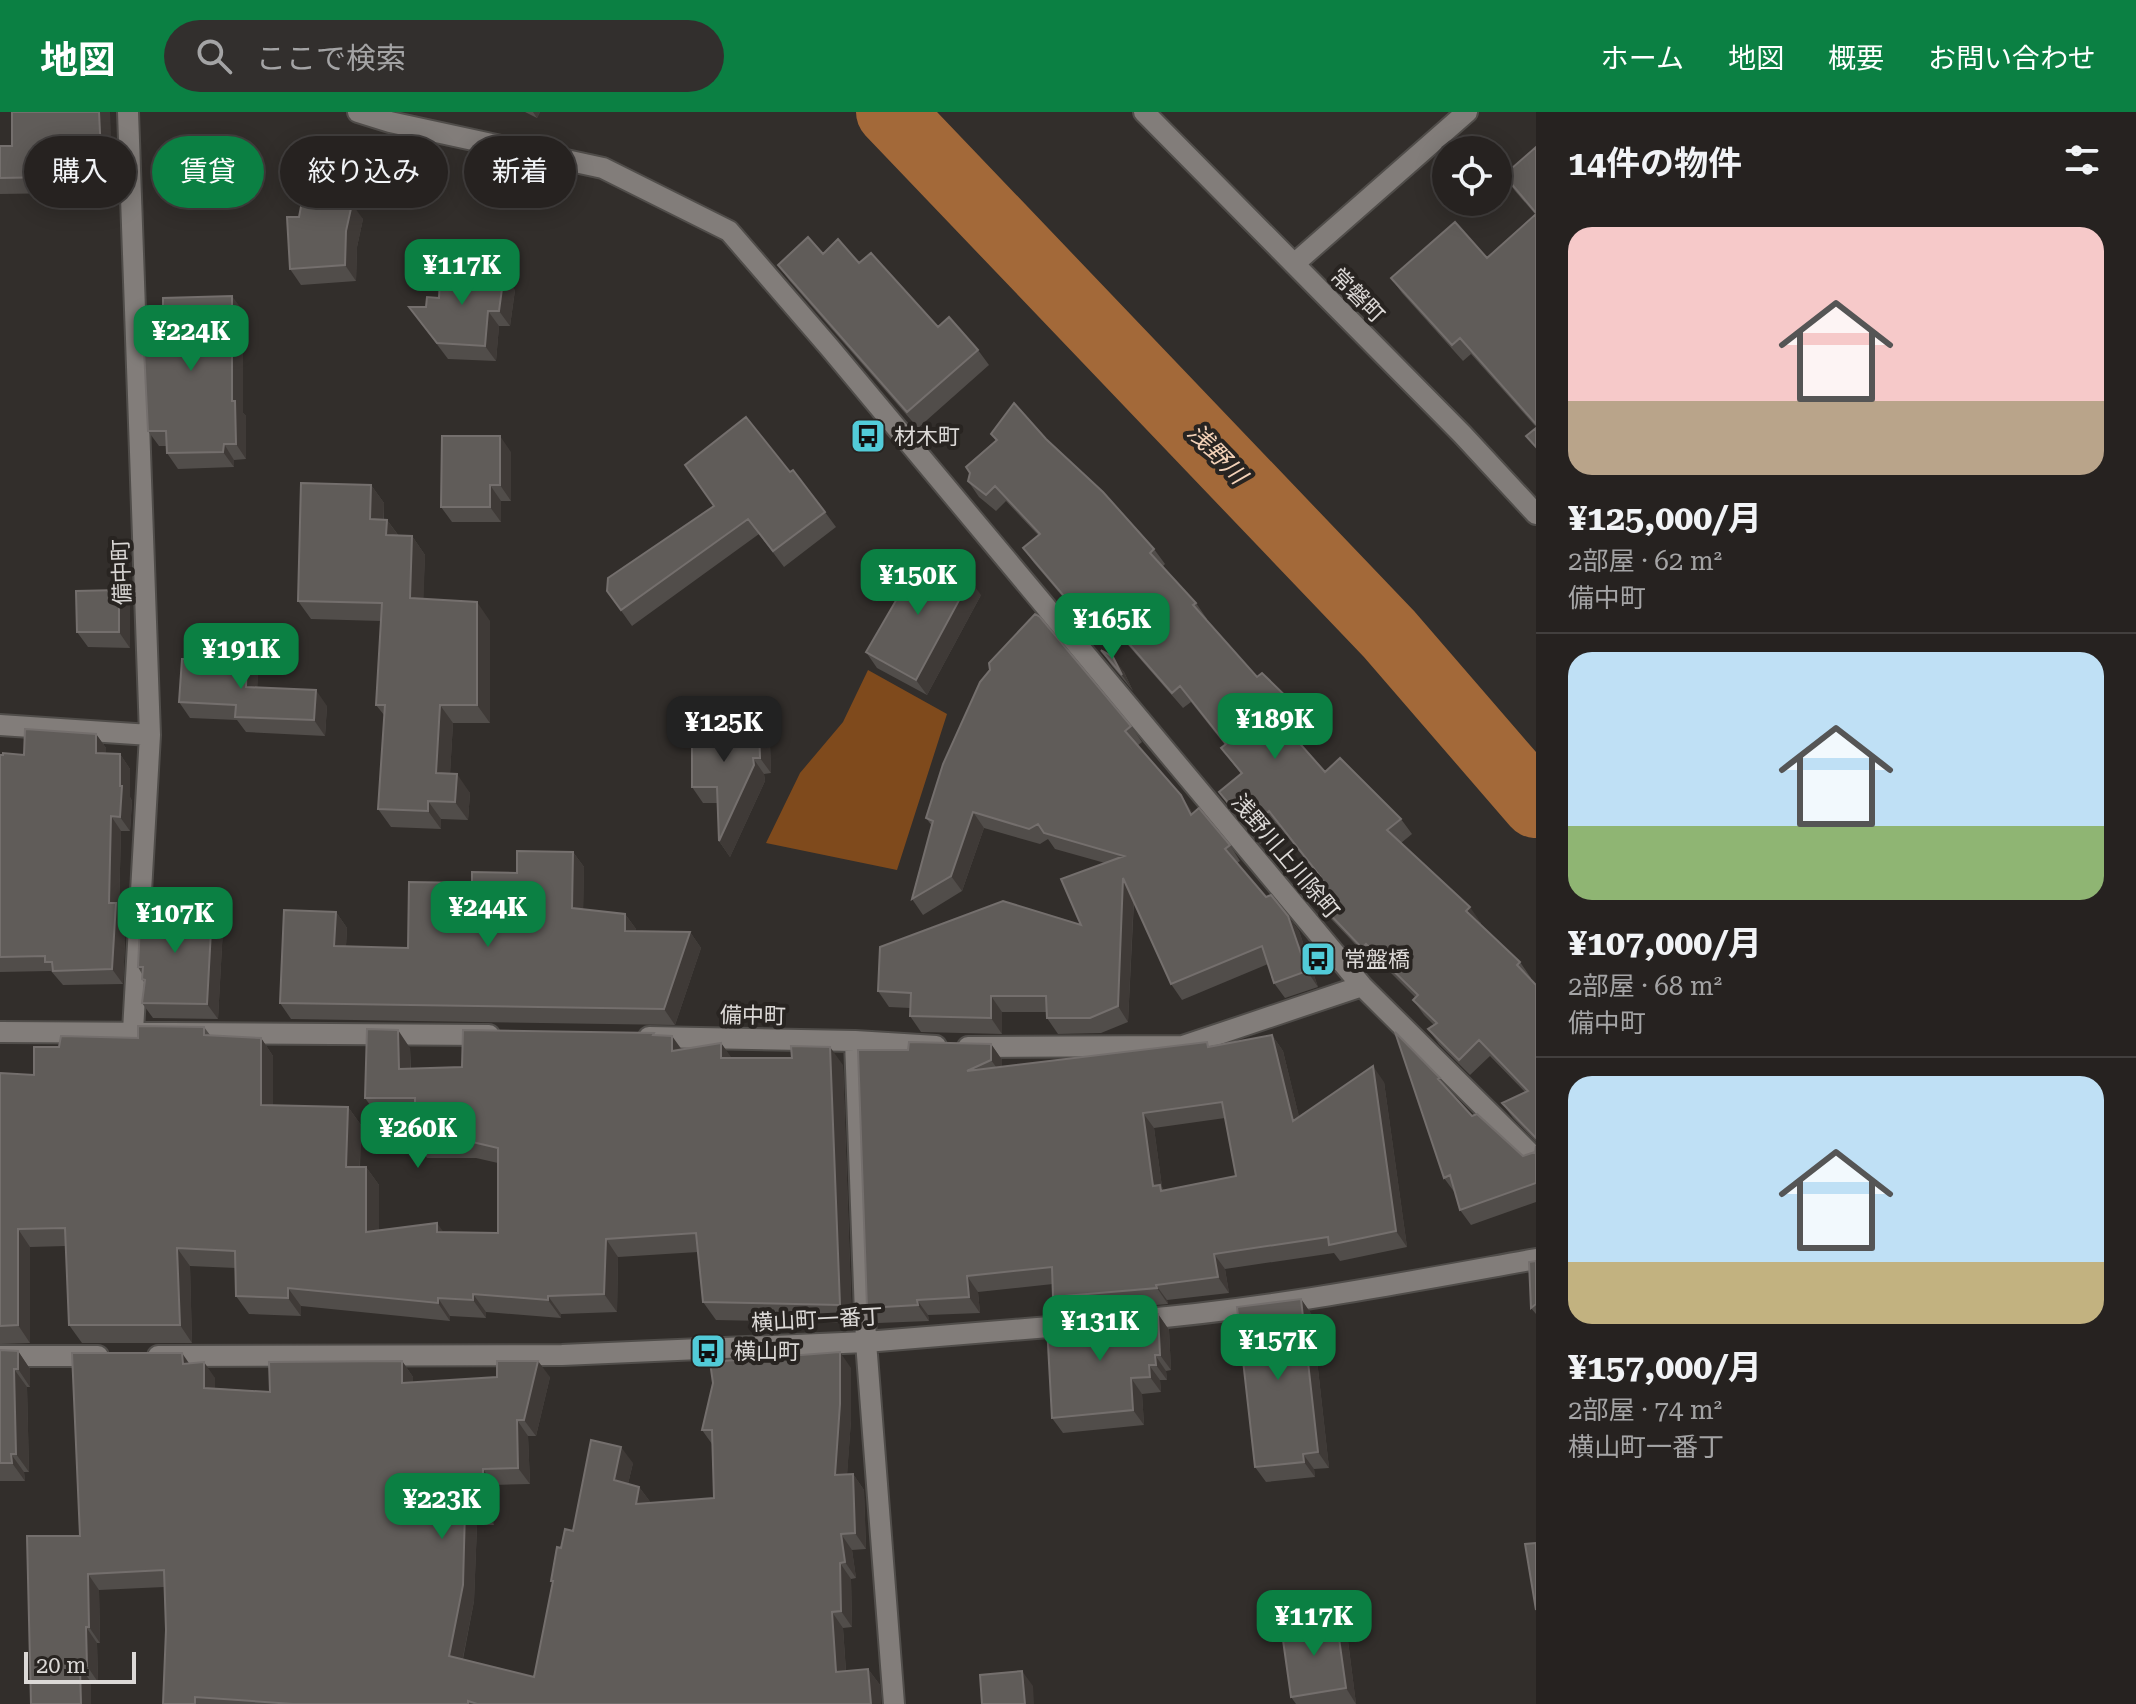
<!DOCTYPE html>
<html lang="ja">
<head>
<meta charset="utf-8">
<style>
  body { margin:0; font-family:"Roboto Serif","Noto Sans JP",serif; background:#322f2d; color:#f1f3f6; height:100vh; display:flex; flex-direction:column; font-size:30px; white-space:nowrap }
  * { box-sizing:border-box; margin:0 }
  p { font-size:26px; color:#a4a4a5 }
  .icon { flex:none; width:44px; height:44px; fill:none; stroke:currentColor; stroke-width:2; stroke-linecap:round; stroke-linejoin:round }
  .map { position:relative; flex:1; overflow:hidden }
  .details { display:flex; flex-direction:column; background:#262220; width:600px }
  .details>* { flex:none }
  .top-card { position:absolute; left:24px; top:24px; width:760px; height:72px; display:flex; gap:16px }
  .fabs { position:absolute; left:1432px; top:24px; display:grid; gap:16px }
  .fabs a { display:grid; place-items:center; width:80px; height:80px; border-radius:50%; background:#262220; box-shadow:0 4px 20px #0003,0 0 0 2px #423f3e; font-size:40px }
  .scale { position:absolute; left:24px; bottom:20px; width:112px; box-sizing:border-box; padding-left:8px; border:4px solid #dcd9d7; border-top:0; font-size:22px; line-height:28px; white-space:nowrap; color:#dcd9d7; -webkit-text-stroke:6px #282421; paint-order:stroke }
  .price { position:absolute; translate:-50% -68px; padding:0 18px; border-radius:16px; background:#0b8043; color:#fff; font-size:26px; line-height:52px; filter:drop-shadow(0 2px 4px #0008) }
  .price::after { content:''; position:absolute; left:50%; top:48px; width:24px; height:18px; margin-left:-12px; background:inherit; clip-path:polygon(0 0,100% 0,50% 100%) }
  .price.active { background:#222; color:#fff }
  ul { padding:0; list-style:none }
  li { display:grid; align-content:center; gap:16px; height:424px; padding:0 32px }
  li+li { border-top:2px solid #423f3e }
  li span { display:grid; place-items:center; height:248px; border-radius:24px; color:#555 }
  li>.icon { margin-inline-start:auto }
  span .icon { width:144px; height:144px; fill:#fffc; stroke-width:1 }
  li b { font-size:34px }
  h2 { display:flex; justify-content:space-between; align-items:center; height:96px; padding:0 32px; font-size:34px }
  .tag { padding:0 28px; border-radius:36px; background:#262220; box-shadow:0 4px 20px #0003,0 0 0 2px #423f3e; font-size:28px; line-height:72px }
  .tag.active { background:#0b8043; color:#fff }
  header { display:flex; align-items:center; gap:48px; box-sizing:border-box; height:112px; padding:0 40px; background:#0b8043; color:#fff }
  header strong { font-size:38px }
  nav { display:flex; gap:44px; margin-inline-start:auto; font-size:28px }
  .search { width:560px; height:72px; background:#322f2d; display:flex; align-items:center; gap:20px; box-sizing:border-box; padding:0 28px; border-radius:44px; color:#a4a4a5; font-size:30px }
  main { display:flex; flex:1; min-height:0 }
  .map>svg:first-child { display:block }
  .green { fill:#7f4a1c }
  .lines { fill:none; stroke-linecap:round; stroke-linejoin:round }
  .river { stroke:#a36939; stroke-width:68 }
  .minor-casing { stroke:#504d4a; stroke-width:24 }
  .minor { stroke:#827d7a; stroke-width:20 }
  .wall { fill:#514d4a; fill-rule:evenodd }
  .shaded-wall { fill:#3f3a37 }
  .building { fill:#605c59; stroke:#746f6d; stroke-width:2; fill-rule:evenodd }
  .labels { text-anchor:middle; stroke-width:8; stroke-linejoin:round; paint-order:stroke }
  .street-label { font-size:22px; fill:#dcd9d7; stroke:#282421 }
  .poi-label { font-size:22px; fill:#dcd9d7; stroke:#282421; text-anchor:start }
  .water-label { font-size:24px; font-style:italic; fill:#f4d2b8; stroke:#282421 }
</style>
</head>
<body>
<header>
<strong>地図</strong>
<div class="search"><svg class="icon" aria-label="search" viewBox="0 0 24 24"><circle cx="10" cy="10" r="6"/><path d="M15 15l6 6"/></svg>ここで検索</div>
<nav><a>ホーム</a><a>地図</a><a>概要</a><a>お問い合わせ</a></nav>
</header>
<main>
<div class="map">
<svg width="1536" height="1592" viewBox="0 0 1536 1592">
  <rect width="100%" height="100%" fill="#322e2b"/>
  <path class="green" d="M868 558 947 602 897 758 766 731 800 661 843 610Z"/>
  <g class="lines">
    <path class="river" d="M890 0 1389 522 1536 692"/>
    <defs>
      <path id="minor" d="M128 0 150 623 133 919
        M358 0 390 10 603 56 729 119 830 236 1362 874 1536 1047
        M1144 0 1462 322 1536 402
        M1294 152 1467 0
        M0 613 150 623
        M0 920 489 923
        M649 925 855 929 936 934
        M855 929 866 1230 894 1592
        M968 935 1183 934 1362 874
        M1133 1208C1268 1197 1402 1171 1536 1147
        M0 1244H98
        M158 1244 562 1243 866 1230 1073 1213"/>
    </defs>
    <use href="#minor" class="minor-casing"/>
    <use href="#minor" class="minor"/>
  </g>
  <path class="wall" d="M12 0H110L111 56H92V61H82V76H64V81L0 82V34H12Z
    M525 0H540L537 6Z
    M1536 35V315L1471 242 1463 249 1402 181 1391 166 1487 146 1535 102 1515 79 1504 63Z
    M342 92 363 107 357 135 356 169 301 173 290 157 299 105Z
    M823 142 859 151 938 215 978 238 989 253 918 316 789 168 778 153Z
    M515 178 510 214H499L496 249 448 247 409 195H426L439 186Z
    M243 199V301L246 304V347L234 348V355L178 357 167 341 166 334H159L148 319Z
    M991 322 1046 327 1154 437 1165 452 1162 455 1196 491 1207 507 1206 508 1257 565 1304 602 1315 617 1299 631 1325 660 1401 707 1412 722 1401 731 1481 811 1480 812 1520 850 1531 866 1530 867 1536 873V1030L1513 1006 1502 991 1525 980 1490 944 1470 963 1439 932 1428 917 1434 913 1424 903 1413 888 1415 885 1377 847 1373 851 1312 787 1301 772 1319 765 1280 715 1260 732 1230 696 1219 680 1241 662 1221 636 1225 633 1191 590 1183 596 1100 501 1085 511 1034 451 1023 436 1038 423 1006 389 996 399 979 385 968 369 970 361 996 329Z
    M511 340V389H501V410H452L441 395Z
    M790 360 825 400 836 415 784 455 759 422 632 514 607 479Z
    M371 373 384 391V407L387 408 399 424H412L425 443 423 487 490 509V611H453L450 662 470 681 468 708 441 707V717L391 715 378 697 384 603 376 593 381 509 311 507 298 489Z
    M119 478 130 494V536L88 535 77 520Z
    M981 483 927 583 877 556 866 540Z
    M1101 538 1124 560 1133 579 1112 554Z
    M247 547 258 562 257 575 327 594 325 624 246 620 237 608 190 606 179 590Z
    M1131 614 1142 630 1137 634 1193 702 1230 733 1240 749 1237 751 1266 785 1288 804 1299 819 1318 875 1285 886 1274 871 1268 852 1182 888 1171 872 1134 789 1128 910 1101 921 1058 922 1047 906V900H1002V922L921 920 910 904V896L889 895 878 879 1081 813 1105 751 1055 737 1048 727 1040 732 984 716 962 779 923 803 912 787 932 714 926 706Z
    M96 622 106 636V642H120L130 657V685L132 689 130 719H121L119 796 126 806 123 872 63 873 51 859 0 860V643H24Z
    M770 632 771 661 764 662 765 669 730 745 719 729 717 691H703L692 675Z
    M573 740 584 755 583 797 625 802 636 817V819L690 820 701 836 675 913 291 907 280 891 336 800 347 816 346 834 408 836 472 771 517 761Z
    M176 795 180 800H212L223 816 218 907 153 906 142 891 144 870 142 867V862L138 855Z
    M204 915 210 923 261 926 273 944V993L348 995 361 1013 360 1055H366L379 1073V1118L498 1121V1051L476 1046H427L415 1028V1004H378L365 986 410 936 411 956 462 955 656 924 682 938 721 931 731 946 843 953 852 1211 716 1208 703 1190 698 1140 618 1145 617 1200 561 1202V1206L486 1200V1206L450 1204V1209L301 1194V1204L249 1202 236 1184V1156L190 1154 192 1231H82L69 1213 66 1134 30 1135V1231L0 1232V961L34 963 59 935 138 926Z
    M1395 920 1440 966 1451 981 1472 1004 1523 1044 1535 1040 1536 1034V1090L1471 1113 1460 1098 1455 1081 1444 1066Z
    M1272 923 1283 939 1299 1005 1384 970 1407 1135 1340 1149 1334 1141 1225 1157 1229 1181 1167 1188 1168 1192 1064 1201 1053 1185V1172L978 1180 980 1201 928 1203 929 1209 878 1211 867 1196 908 938 991 932 1002 948V955L1210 934ZM1225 1006 1236 1064 1164 1078 1162 1075 1154 1016Z
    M1536 1149V1202L1531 1196Z
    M1301 1187 1312 1203 1329 1356 1314 1357 1315 1365 1266 1370 1255 1355Z
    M1158 1202 1169 1218 1171 1258 1166 1259 1167 1268H1160L1161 1280 1142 1282 1144 1313 1063 1321 1052 1306Z
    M0 1238 18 1239 30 1257V1275H27L29 1360H24L25 1369H0Z
    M402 1249 413 1265V1271L550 1265 536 1324H528L530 1372 494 1373V1413H477L474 1489 463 1547 534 1565 553 1471 551 1469 561 1436 573 1419 633 1351 628 1372 639 1375 651 1391 714 1386 712 1332 702 1318 851 1256V1308L847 1362H853L864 1378 866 1437 852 1438 856 1466 851 1467 852 1515 843 1516 846 1559 868 1557 880 1573 881 1592H163L166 1518 164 1475 99 1478 100 1531H97L98 1570H91V1592H31L80 1424 190 1251 215 1266V1276L270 1280Z
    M1336 1505 1347 1521 1356 1592H1296L1291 1585Z"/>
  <path class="shaded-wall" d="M99 0H110L111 56 101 41Z
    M533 0H540L537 6Z
    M81 41 92 56V61L81 46Z
    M71 46 82 61V76L71 60Z
    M53 61 64 76V81L53 65Z
    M352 92 363 107 357 135 356 169 345 153 346 119Z
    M504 162 515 178 510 214 499 199Z
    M232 184 243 199V301L246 304V347L236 332 232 289Z
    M488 199 499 214 496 249 485 234Z
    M500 324 511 340V389L500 373Z
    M224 332 234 348V355L223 340Z
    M371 373 384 391 383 425 370 407Z
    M490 373 501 389V410L490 395Z
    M387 408 400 426 386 423Z
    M412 424 425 443 423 504 410 486Z
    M970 468 981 483 927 583 916 568Z
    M119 478 130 494V536L119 520Z
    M477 490 490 509V611L477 593Z
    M1113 545 1124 560 1133 579 1122 563Z
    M247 547 258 562 257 590 246 575Z
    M316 578 327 594 325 624 314 608Z
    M440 593 453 611 449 679 436 661Z
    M759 616 770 632 771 661 760 646Z
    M96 622 106 636V656L96 641Z
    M120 642 130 657V685L132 689 130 719 120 705Z
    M753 646 764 662 765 669 730 745 719 729Z
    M457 662 470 681 468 708 455 690Z
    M1181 683 1191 698 1202 719 1191 703Z
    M428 689 441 707V717L428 699Z
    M973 700 984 716 962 779 951 764Z
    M111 704 121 719 119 796 126 806 123 872 112 857 109 791Z
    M573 740 584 755 583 812 572 796Z
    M1123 766 1134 781 1128 910 1118 894Z
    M1470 795 1481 811 1477 815 1466 799Z
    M212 800 223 816 218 907 207 892Z
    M336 800 347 816 345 850 334 834Z
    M625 802 636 817V834L625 819Z
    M1288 804 1299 819 1318 875 1307 859Z
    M690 820 701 836 675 913 664 897Z
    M991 884 1002 900V922L991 906Z
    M398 918 410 936 411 975 399 957Z
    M1272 923 1283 939 1304 1025 1293 1009Z
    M672 924 685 942 672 939Z
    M261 926 273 944V1011L261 993Z
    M721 931 734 949 721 946Z
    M991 932 1002 948V963L991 948Z
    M830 935 843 953 852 1211 840 1193Z
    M1373 954 1384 970 1407 1135 1396 1119Z
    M348 995 361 1013 359 1073 346 1055Z
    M1143 1001 1154 1016 1162 1075 1171 1088 1153 1074Z
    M366 1055 379 1073V1138L366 1120Z
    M437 1111 450 1129 437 1120Z
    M18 1117 30 1135V1231L18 1213Z
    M606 1127 618 1145 617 1200 604 1182Z
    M177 1136 190 1154 192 1231 180 1213Z
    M1214 1142 1225 1157 1229 1181 1218 1165Z
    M967 1164 978 1180 980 1201 969 1185Z
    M1156 1173 1167 1188 1168 1192 1157 1176Z
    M288 1176 301 1194V1204L288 1186Z
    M473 1182 486 1200V1206L473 1188Z
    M548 1184 561 1202V1206L548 1188Z
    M438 1186 450 1204V1209L438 1191Z
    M1301 1187 1312 1203 1329 1356 1318 1340Z
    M917 1188 928 1203 929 1209 918 1193Z
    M1158 1202 1169 1218 1171 1258 1160 1243Z
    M18 1239 30 1257V1275L18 1257Z
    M840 1240 851 1256V1308L846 1379 835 1363Z
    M182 1241 193 1257 183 1252Z
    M1155 1243 1166 1259 1167 1268 1156 1253Z
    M402 1249 413 1265V1287L402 1271Z
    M538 1249 550 1265 536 1324 524 1308Z
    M204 1250 215 1266V1291L204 1276Z
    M1149 1253 1160 1268 1161 1280 1150 1265Z
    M14 1257 27 1275 29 1360 16 1342Z
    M1131 1266 1142 1282 1144 1313 1133 1298Z
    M517 1308 528 1324 530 1372 518 1356Z
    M621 1335 633 1351 625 1384 614 1368Z
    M11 1342 24 1360 25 1369 12 1351Z
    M1303 1342 1314 1357 1315 1365 1304 1350Z
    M483 1357 494 1373V1413L483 1397Z
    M853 1362 864 1378 866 1437 855 1421Z
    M639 1375 651 1391 636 1392Z
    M465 1398 477 1413 474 1489 460 1560 449 1544Z
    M841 1422 852 1438 856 1466 845 1450Z
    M840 1451 851 1467 852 1515 841 1499Z
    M88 1462 99 1478 100 1531 89 1515Z
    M832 1500 843 1516 847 1576 836 1560Z
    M1336 1505 1347 1521 1356 1592 1346 1576Z
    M86 1515 97 1531 98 1570 87 1554Z
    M80 1555 91 1570V1592H81Z
    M868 1557 880 1573 881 1592H871Z
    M1022 1559 1033 1574 1034 1592H1025Z"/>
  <path class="building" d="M12 0H99L101 41H81V46H71V60L53 61V65L0 66V34H12Z
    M1536 35V101L1504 63Z
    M303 84 338 86 337 92H352L346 119 345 153 290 157 287 105H299Z
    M1536 102V312L1460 226 1452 233 1391 166 1455 110 1487 146Z
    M808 125 823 142 838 127 859 151 871 141 938 215 949 205 978 238 907 300 778 153Z
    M446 156 504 162 499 199H488L485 234 437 231 409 195H426L427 185 439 186 440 167 445 168Z
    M232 184V289H235L236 332H224L223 340 167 341 166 319H148L142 196H163V186Z
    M1014 291 1046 327 1103 380 1154 437 1150 441 1196 491 1193 493 1257 565 1262 561 1304 602 1287 617 1325 660 1340 646 1401 707 1387 718 1470 795 1466 799 1520 850 1517 853 1536 873V1026L1502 991 1528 979 1479 928 1459 948 1428 917 1437 911 1413 888 1418 883 1366 832 1362 836 1301 772 1320 764 1269 699 1249 716 1219 680 1242 661 1221 636 1226 632 1180 574 1172 581 1089 486 1074 496 1023 436 1040 422 995 374 986 383 968 369 970 361 966 355 997 328 991 322Z
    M746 305 790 360 793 358 825 400 773 439 748 407 621 498 607 479 608 466 714 394 685 353Z
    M1536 316V335L1526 324Z
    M442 324H500V373H490V395H441Z
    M301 371 371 373 370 407 387 408 386 423 412 424 410 486 477 490V593H440L436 661 457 662 455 690 428 689V699L378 697 385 593H376L382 491 298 489Z
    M923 442 970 468 916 568 866 540Z
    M119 478V520H77L76 479Z
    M1035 502 1040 505 1131 614 1125 619 1181 683 1191 703 1199 696 1230 733 1225 737 1266 785 1271 783 1288 804 1307 859 1274 871 1262 834 1171 872 1123 766 1118 894 1090 906H1047L1046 884H991V906L910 904 911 881 878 879 880 835 1003 789 1081 813 1061 767 1124 744 1044 721 1038 712 1029 717 973 700 951 764 912 787 933 709 926 706 943 652 980 570 990 558 989 551Z
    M1101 538 1113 545 1122 563Z
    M187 544 247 547 246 575 316 578 314 608 235 605 236 593 179 590 182 547H187Z
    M692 616H759L760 646H753L754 653 719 729 717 675H692Z
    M25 617 96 622V641L120 642V674H122L120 705 111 704 109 791H116L112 857 53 859 52 850H45V844L0 845V643H3V641L24 643Z
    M517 739 573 740 572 796 625 802V819L690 820 664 897 280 891 284 798 336 800 334 834 408 836 409 770 472 771V760L517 761Z
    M141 792 176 795V800H212L207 892 142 891 145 868 142 867 143 855H138Z
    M138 914 204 915V923L261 926V993L348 995 346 1055H366V1120L437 1111V1120L498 1121V1036L464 1028H415V986H365L367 917 398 918 399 957 462 955 463 918 654 921 653 923 672 924V939L721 931V946H792L791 934 830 935 840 1193 703 1190 696 1121 606 1127 604 1182 548 1184V1188L473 1182V1188L438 1186V1191L288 1176V1186L236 1184 235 1139 177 1136 180 1213H69L65 1116 18 1117V1213L0 1214V961L34 963V935H59L61 924 138 926Z
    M1395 920 1440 966 1438 967 1472 1004 1477 1002 1523 1044 1535 1040 1536 1034V1071L1460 1098 1450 1063 1444 1066Z
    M1272 923 1293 1009 1373 954 1396 1119 1329 1133 1328 1125 1214 1142 1218 1165 1156 1173 1157 1176 1053 1185 1052 1155 967 1164 969 1185 917 1188 918 1193 867 1196 858 938H908L909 930 991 932V948L967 959 1207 930 1208 935ZM1222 990 1236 1064 1161 1079 1160 1073 1153 1074 1143 1001Z
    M1536 1149V1192L1531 1196 1529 1150Z
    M1301 1187 1318 1340 1303 1342 1304 1350 1255 1355 1237 1195Z
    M1158 1202 1160 1243H1155L1156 1253H1149L1150 1265 1131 1266 1133 1298 1052 1306 1047 1214 1053 1213V1211Z
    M0 1238 18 1239V1257H14L16 1342H11L12 1351H0Z
    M840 1240V1292L835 1363 853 1362 855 1421 841 1422 845 1450 840 1451 841 1499 832 1500 836 1560 868 1557 871 1592H477L468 1589V1592H293L195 1585V1592H163L166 1518 164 1458 88 1462 89 1515H86L87 1554 80 1555 81 1592H31L27 1424H80L72 1241H182L183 1252 204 1250V1276L270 1280 269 1250 402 1249V1271L497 1265V1249H538L524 1308H517L518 1356 483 1357V1397L465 1398 463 1473 449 1544 534 1565 553 1469H551L557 1435 561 1436 565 1417 573 1419 591 1328 621 1335 614 1368 639 1375 636 1392 714 1386 712 1318H702L713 1271 710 1250Z
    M1536 1431V1498L1525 1432Z
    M1336 1505 1346 1576 1291 1585 1282 1521 1297 1519 1296 1511Z
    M1022 1559 1025 1592H982L980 1563Z"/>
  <defs>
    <symbol id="bus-square" viewBox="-11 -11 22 22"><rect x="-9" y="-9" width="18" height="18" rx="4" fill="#52cbd8" stroke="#282421"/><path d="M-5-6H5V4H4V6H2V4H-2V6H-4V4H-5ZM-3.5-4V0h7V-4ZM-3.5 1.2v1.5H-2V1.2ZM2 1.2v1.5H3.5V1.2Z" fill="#111"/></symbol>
  </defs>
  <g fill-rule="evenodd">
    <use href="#bus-square" x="848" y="304" width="40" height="40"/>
    <use href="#bus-square" x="1298" y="827" width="40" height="40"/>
    <use href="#bus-square" x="688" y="1219" width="40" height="40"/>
  </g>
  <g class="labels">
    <g class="street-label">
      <text transform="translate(1358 183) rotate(45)" y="8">常磐町</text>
      <text transform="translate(121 460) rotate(-92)" y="8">備中町</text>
      <text transform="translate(1286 744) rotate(50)" y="8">浅野川上川除町</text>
      <text transform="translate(753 903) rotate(1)" y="8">備中町</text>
      <text transform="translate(817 1207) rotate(-3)" y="8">横山町一番丁</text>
    </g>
    <g class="poi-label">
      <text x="894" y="332">材木町</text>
      <text x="1344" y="855">常盤橋</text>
      <text x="734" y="1247">横山町</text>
    </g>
    <g class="water-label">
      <text transform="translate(1217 342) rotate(46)" y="8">浅野川</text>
    </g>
  </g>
</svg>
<div class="fabs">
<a><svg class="icon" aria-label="locate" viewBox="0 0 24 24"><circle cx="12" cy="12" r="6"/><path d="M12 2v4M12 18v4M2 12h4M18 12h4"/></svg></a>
</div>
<div class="scale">20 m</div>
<b class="price" style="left:462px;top:195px">¥117K</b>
<b class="price" style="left:191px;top:261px">¥224K</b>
<b class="price" style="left:918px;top:505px">¥150K</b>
<b class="price" style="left:1112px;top:549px">¥165K</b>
<b class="price" style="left:241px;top:579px">¥191K</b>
<b class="price" style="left:1275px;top:649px">¥189K</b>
<b class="price active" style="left:724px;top:652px">¥125K</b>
<b class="price" style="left:488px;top:837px">¥244K</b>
<b class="price" style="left:175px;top:843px">¥107K</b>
<b class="price" style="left:418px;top:1058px">¥260K</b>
<b class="price" style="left:1100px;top:1251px">¥131K</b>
<b class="price" style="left:1278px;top:1270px">¥157K</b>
<b class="price" style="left:442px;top:1429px">¥223K</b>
<b class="price" style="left:1314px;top:1546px">¥117K</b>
<div class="top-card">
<a class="tag">購入</a>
<a class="tag active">賃貸</a>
<a class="tag">絞り込み</a>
<a class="tag">新着</a>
</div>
</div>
<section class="details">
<h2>14件の物件<svg class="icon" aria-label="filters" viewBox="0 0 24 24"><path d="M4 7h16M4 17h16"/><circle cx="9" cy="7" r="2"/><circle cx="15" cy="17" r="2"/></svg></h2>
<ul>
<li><span style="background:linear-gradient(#f6c9c9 70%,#b9a48a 0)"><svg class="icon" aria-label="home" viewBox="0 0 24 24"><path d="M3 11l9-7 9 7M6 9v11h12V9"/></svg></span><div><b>¥125,000/月</b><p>2部屋 · 62 m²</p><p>備中町</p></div></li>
<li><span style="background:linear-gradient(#bfe0f5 70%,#8fb573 0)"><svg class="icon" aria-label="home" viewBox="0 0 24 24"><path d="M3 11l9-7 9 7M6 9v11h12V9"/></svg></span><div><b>¥107,000/月</b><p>2部屋 · 68 m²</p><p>備中町</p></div></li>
<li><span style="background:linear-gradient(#bfe0f5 75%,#c2b280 0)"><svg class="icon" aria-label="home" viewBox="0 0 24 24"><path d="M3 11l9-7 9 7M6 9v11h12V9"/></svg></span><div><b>¥157,000/月</b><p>2部屋 · 74 m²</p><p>横山町一番丁</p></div></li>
</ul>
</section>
</main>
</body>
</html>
